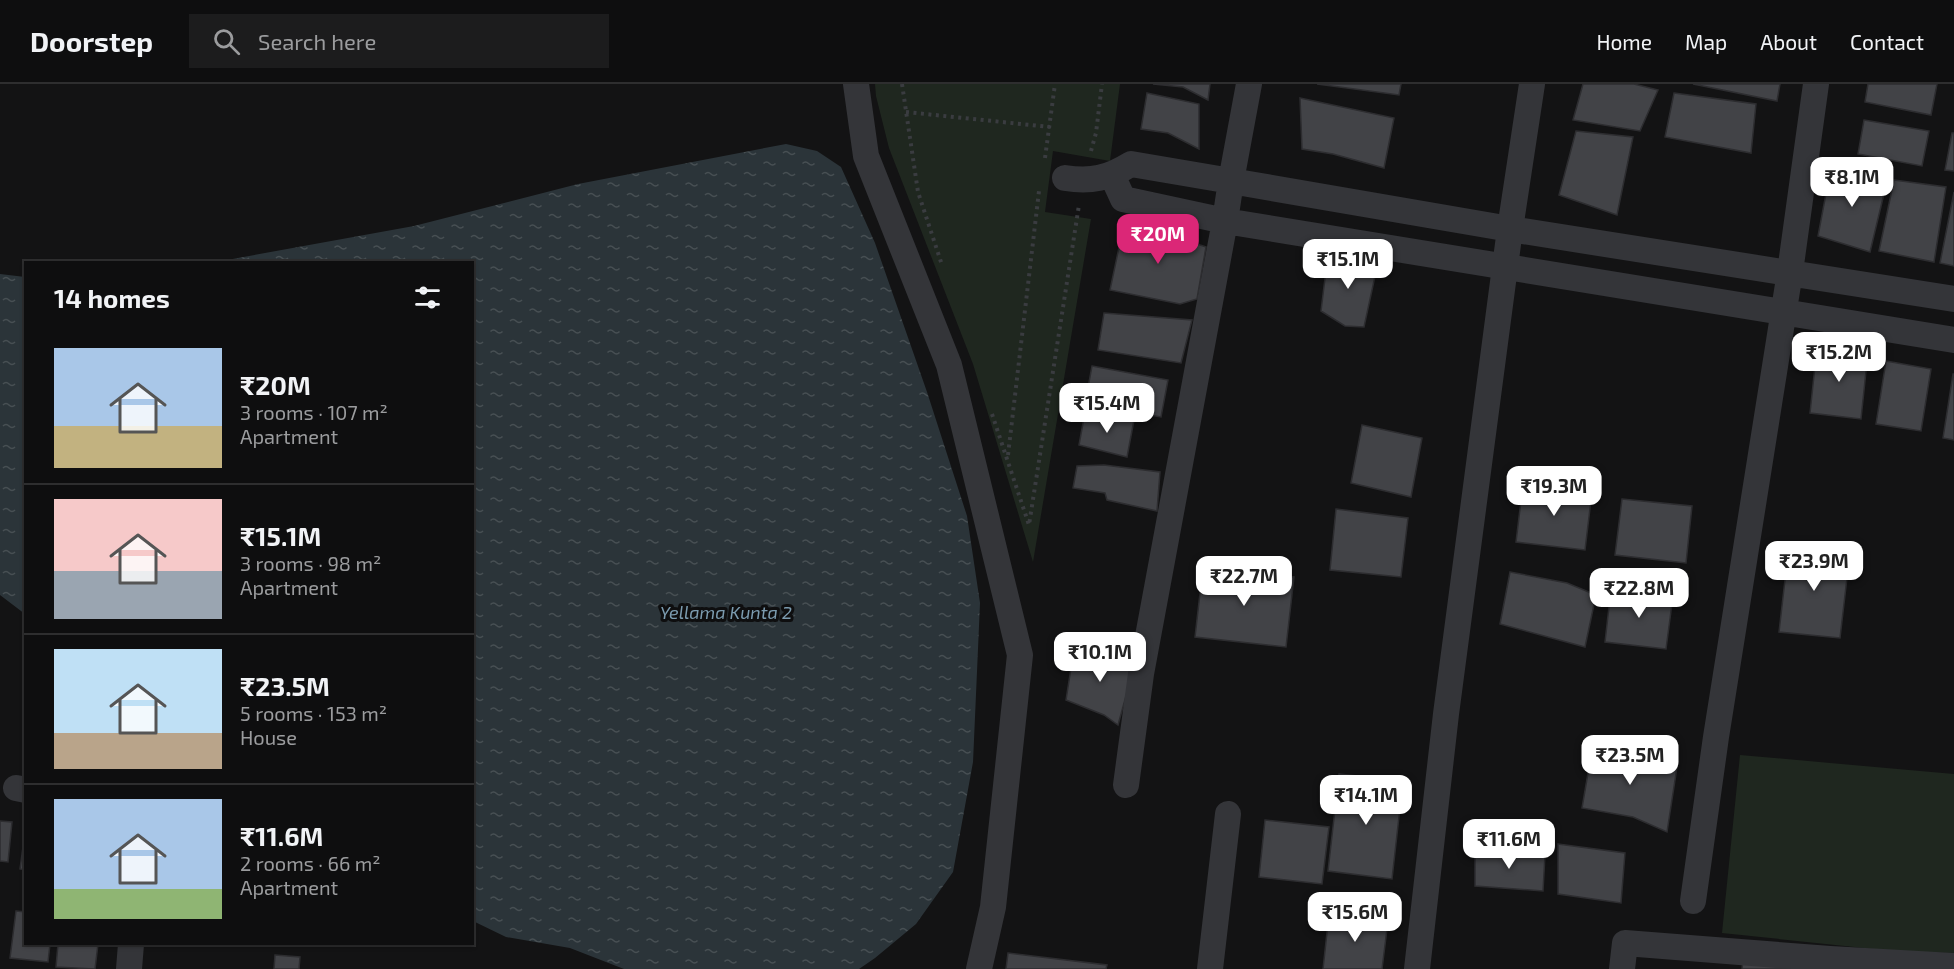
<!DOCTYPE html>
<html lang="en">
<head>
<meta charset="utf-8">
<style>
  body { margin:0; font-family:"Exo 2",sans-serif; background:#1c1c1d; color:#f1f3f6; height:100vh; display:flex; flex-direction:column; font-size:22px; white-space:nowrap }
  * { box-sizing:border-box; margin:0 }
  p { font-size:20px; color:#9b9c9e }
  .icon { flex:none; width:33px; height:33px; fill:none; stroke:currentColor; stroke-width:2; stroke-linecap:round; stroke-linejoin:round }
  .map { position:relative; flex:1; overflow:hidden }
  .panel { position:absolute; left:24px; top:177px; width:450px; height:684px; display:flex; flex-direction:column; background:#0e0e0f; border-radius:0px; box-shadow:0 2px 4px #0004,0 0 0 2px #2e2e2f }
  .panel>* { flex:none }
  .price { position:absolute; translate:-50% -51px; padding:0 14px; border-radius:12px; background:#fff; color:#222; font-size:20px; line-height:39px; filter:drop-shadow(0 2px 3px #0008) }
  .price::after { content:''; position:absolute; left:50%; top:36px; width:18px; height:14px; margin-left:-9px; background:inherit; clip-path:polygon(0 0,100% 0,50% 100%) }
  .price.active { background:#db2777; color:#fff }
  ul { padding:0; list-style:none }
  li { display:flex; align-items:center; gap:18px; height:150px; padding:0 30px }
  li+li { border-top:2px solid #2e2e2f }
  li span { display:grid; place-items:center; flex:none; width:168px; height:120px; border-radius:0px; color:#555 }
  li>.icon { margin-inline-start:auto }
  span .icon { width:72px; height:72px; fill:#fffc; stroke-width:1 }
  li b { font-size:26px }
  h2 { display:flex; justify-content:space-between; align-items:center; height:72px; padding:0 30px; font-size:26px }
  header { display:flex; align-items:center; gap:36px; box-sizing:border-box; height:84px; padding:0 30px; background:#0e0e0f; border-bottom:2px solid #2e2e2f }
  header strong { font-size:28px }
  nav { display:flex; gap:33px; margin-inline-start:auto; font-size:21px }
  .search { width:420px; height:54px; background:#1c1c1d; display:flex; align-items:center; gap:15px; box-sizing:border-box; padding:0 21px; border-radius:0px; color:#9b9c9e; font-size:22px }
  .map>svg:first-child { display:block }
  .green { fill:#1f271f }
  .water { fill:url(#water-ripples) }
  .building { fill:#424347; stroke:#2d2d30; stroke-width:1.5 }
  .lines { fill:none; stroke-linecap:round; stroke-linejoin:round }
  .path { stroke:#3a3c40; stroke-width:4; stroke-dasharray:3 4.5; stroke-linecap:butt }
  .minor { stroke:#343539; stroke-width:26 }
  .labels { text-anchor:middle; stroke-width:6; stroke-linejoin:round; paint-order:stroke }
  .water-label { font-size:18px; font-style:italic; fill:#7b9baf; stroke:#0e0e0f }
</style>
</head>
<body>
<header>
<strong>Doorstep</strong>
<div class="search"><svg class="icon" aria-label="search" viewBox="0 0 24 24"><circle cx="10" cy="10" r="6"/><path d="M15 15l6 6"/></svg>Search here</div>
<nav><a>Home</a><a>Map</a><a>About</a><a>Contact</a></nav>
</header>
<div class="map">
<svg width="1954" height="885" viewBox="0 0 1954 885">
  <defs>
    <pattern id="water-ripples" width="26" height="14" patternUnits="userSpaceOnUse" patternTransform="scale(1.5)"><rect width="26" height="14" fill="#2b3439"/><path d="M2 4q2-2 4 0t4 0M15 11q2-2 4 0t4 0" fill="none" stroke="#474f53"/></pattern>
  </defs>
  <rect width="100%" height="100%" fill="#131314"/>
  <path class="green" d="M875 0H1120L1110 77 1053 67 1045 128 1091 135 1033 478 973 280 889 64 876 12Z
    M1740 671 1954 690V869L1902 868 1722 849Z"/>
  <path class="water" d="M786 60 817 67 841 83 875 159 927 308 967 432 980 519 973 678 953 788 916 840 875 874 859 885H624L570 864 506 853 473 837 472 178H216L414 142 578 100Z
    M0 190 25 193V530L0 511Z"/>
  <path class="building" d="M1153 0H1210L1208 16 1183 3Z
    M1317 0H1401L1399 11Z
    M1583 0H1634L1658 6 1640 47 1573 36Z
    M1693 0H1780L1777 17Z
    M1868 0H1937L1931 31 1865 18Z
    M1147 9 1199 20V65L1168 49 1141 45Z
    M1674 9 1756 20 1751 69 1665 53Z
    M1300 14 1394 34 1384 84 1333 70 1302 65Z
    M1864 36 1929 47 1922 82 1858 70Z
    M1576 47 1633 53 1617 131 1559 111Z
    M1952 49H1954V87L1945 86Z
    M1831 83 1888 93 1870 168 1818 152Z
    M1894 96 1946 103 1934 178 1879 167Z
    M1954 108V182L1940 179Z
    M1125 135 1206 163 1197 215 1180 220 1110 206Z
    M1333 166 1377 183 1364 243 1345 242 1321 227 1326 186Z
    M1104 229 1192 236 1181 279 1098 266Z
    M1817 263 1868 268 1861 335 1810 329Z
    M1886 277 1931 285 1921 347 1876 340Z
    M1092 282 1168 296 1161 333 1085 320Z
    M1953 290H1954V356L1943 354Z
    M1085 328 1134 336 1127 373 1079 361Z
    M1362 341 1422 354 1411 413 1351 399Z
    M1104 381 1160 388 1157 427 1107 416 1105 409 1073 404 1077 382Z
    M1523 400 1592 408 1585 466 1516 458Z
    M1622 415 1692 422 1686 479 1615 471Z
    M1336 425 1408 434 1401 493 1330 486Z
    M1789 461 1850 468 1840 554 1779 548Z
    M1203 483 1294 493 1286 563 1195 553Z
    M1510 488 1567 499 1596 511 1585 563 1500 540Z
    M1611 505 1673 512 1666 565 1605 558Z
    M1074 565 1118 572 1134 583 1118 641 1104 631 1066 616Z
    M1593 660 1619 663 1646 675 1677 683 1667 748 1633 733 1582 724Z
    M1339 690 1403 697 1392 795 1328 787Z
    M1265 736 1329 743 1322 800 1259 793Z
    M0 737 12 738 8 778 0 777Z
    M26 741V786L20 785Z
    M1558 760 1625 769 1621 819 1558 810Z
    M1475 763 1545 771 1543 807 1475 802Z
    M16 827 26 828V860H50L48 878 10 874Z
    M1329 830 1388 837 1382 885H1323Z
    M58 860H98L95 885 56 883Z
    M1008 869 1107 881 1106 885H1006Z
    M275 871 300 873 299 885H274Z
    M1743 875 1799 885H1742Z"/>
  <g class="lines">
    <path class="path" d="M902 0 918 108 942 181
      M906 28 1050 43
      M1091 67 1096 49 1102 0
      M1045 74 1055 0
      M992 330 1029 441 1079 121
      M1008 371 1039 107"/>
    <path class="minor" d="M856 0 866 72 949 281 1020 571 993 823 979 885
      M1249 0 1231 97 1510 145 1954 215
      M1112 91 1123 115 1225 137 1954 256
      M1065 94C1092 98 1108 94 1131 80L1231 97 1225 137 1141 590 1126 701
      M16 704 26 706
      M1693 817 1716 653 1790 188 1816 0
      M129 885 131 860
      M1210 885 1228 730
      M1417 885 1446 630 1510 145 1532 0
      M1622 885 1625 859 1830 875 1954 882"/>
  </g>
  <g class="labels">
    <g class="water-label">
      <text x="726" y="535">Yellama Kunta 2</text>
    </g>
  </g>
</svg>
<b class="price" style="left:1852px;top:124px">₹8.1M</b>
<b class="price active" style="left:1158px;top:181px">₹20M</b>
<b class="price" style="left:1348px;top:206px">₹15.1M</b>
<b class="price" style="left:1839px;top:299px">₹15.2M</b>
<b class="price" style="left:1107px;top:350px">₹15.4M</b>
<b class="price" style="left:1554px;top:433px">₹19.3M</b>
<b class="price" style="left:1814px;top:508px">₹23.9M</b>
<b class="price" style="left:1244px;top:523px">₹22.7M</b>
<b class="price" style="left:1639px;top:535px">₹22.8M</b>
<b class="price" style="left:1100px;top:599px">₹10.1M</b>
<b class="price" style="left:1630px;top:702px">₹23.5M</b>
<b class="price" style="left:1366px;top:742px">₹14.1M</b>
<b class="price" style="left:1509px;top:786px">₹11.6M</b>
<b class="price" style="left:1355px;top:859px">₹15.6M</b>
<section class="panel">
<h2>14 homes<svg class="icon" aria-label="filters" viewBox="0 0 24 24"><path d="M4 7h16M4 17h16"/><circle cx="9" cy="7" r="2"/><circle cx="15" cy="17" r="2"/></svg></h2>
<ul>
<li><span style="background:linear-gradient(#a9c7e8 65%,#c2b280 0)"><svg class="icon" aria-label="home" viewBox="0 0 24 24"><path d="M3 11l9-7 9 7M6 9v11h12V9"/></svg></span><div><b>₹20M</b><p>3 rooms · 107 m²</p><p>Apartment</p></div></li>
<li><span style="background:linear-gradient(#f6c9c9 60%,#9aa5b1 0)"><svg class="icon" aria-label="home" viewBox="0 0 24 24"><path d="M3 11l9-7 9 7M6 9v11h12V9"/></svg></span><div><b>₹15.1M</b><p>3 rooms · 98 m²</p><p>Apartment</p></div></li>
<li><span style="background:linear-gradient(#bfe0f5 70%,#b9a48a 0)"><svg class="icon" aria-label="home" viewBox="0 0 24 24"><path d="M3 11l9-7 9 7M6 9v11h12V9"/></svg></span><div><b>₹23.5M</b><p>5 rooms · 153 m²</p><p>House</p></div></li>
<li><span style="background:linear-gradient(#a9c7e8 75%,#8fb573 0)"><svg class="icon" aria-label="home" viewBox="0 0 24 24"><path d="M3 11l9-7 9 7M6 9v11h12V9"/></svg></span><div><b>₹11.6M</b><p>2 rooms · 66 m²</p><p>Apartment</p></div></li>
</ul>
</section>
</div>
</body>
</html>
